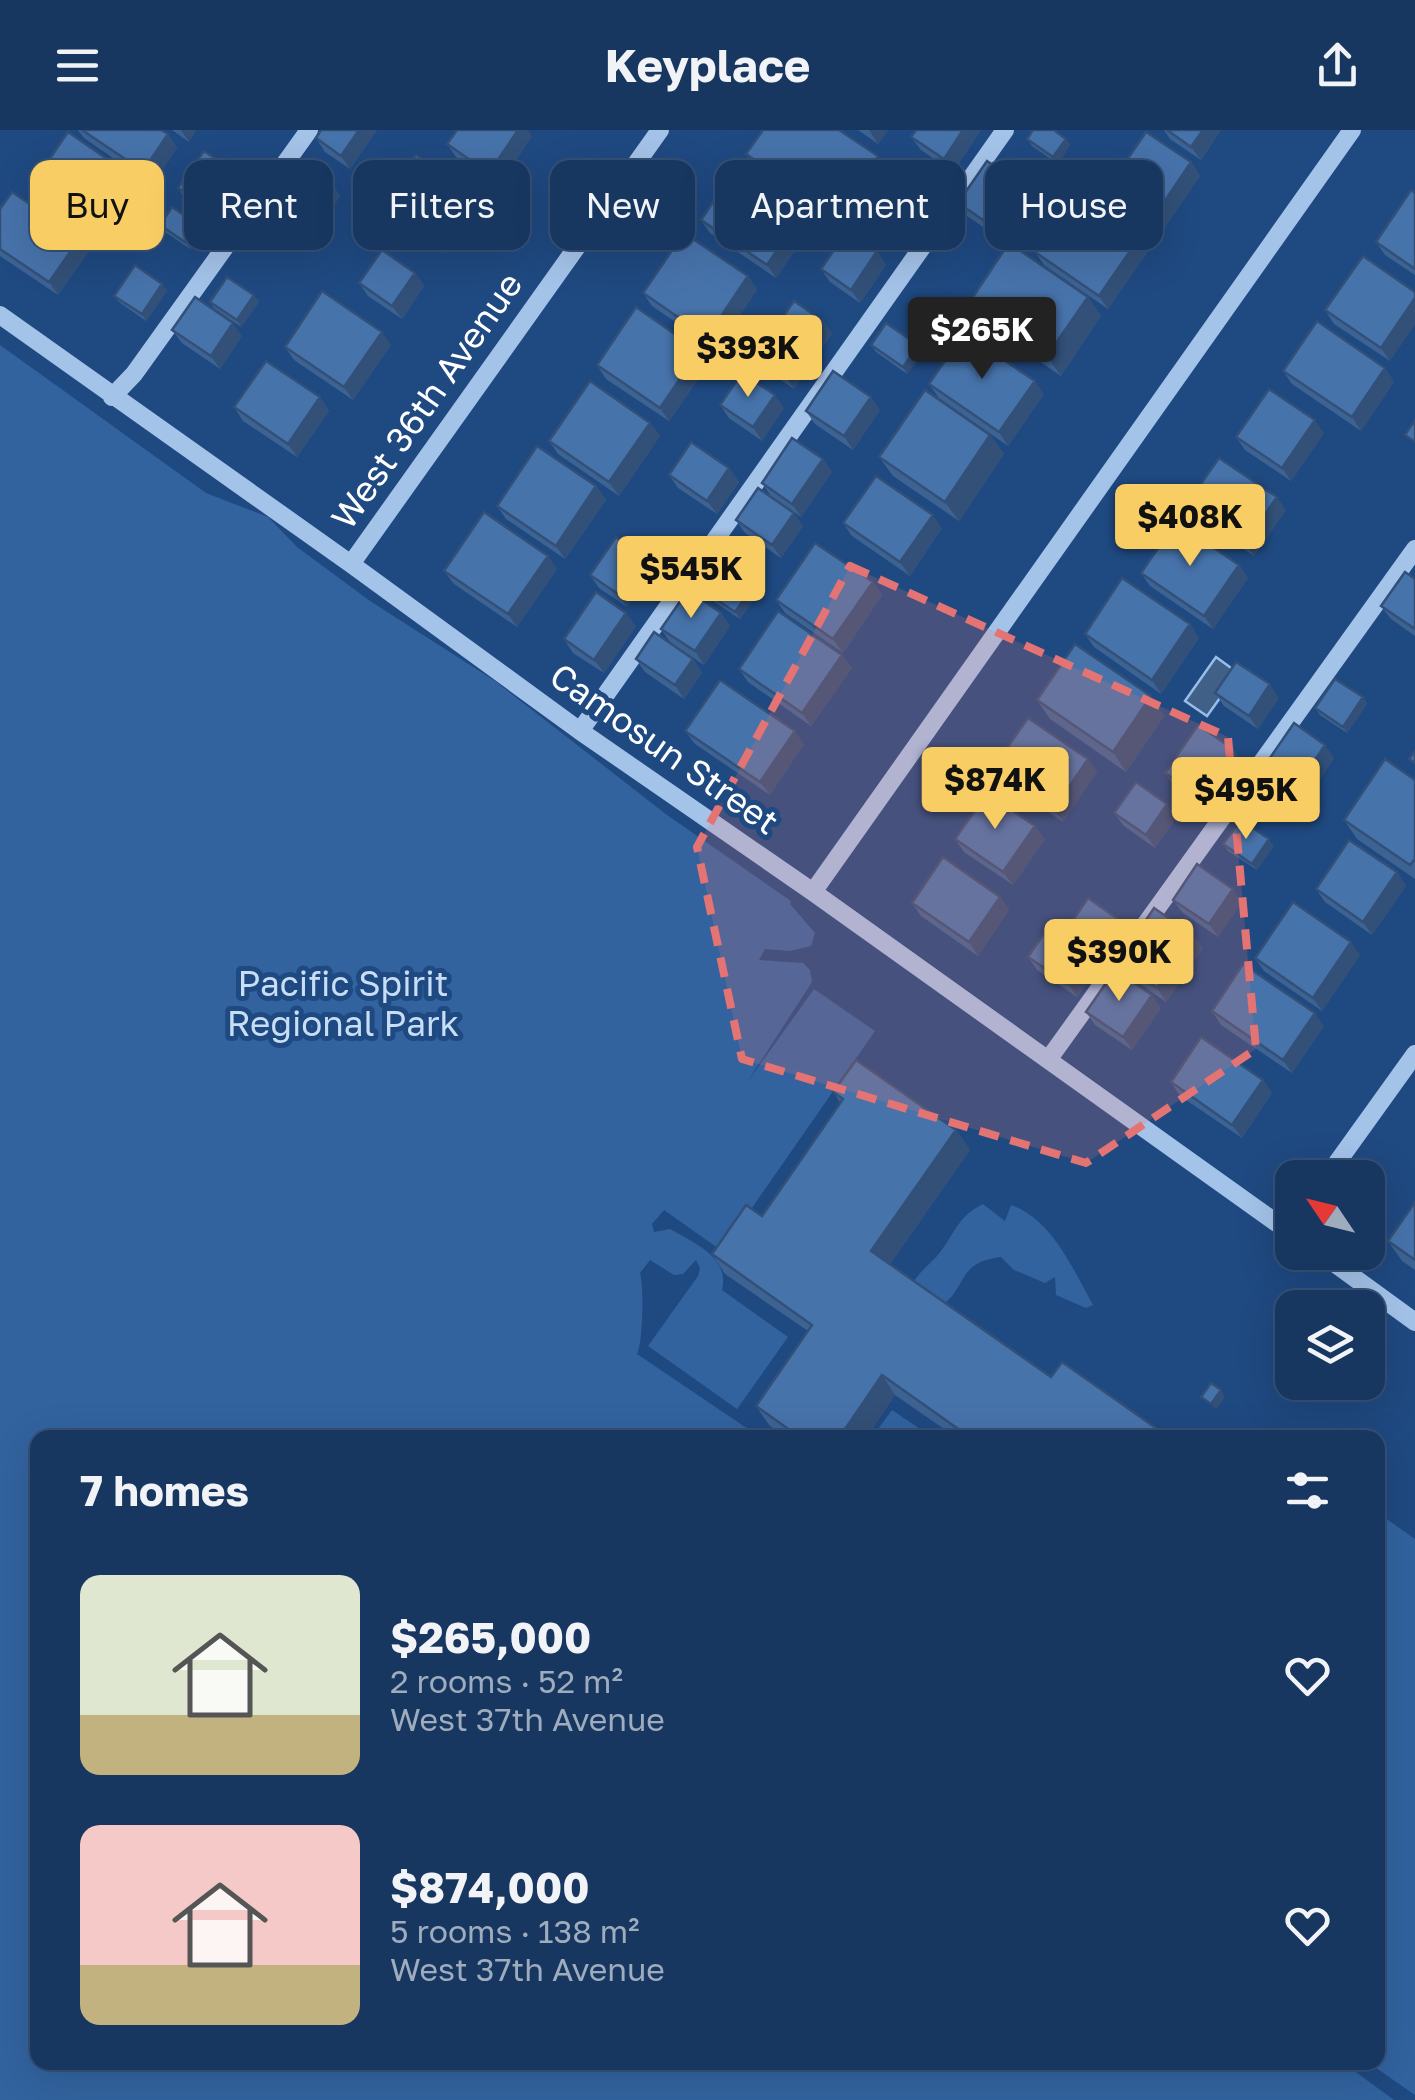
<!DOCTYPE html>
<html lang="en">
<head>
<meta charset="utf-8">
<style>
  body { margin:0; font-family:"Golos Text",sans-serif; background:#203f67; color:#f1f3f6; height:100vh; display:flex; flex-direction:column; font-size:38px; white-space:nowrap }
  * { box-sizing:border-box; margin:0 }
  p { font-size:32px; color:#9eacbd }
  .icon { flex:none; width:55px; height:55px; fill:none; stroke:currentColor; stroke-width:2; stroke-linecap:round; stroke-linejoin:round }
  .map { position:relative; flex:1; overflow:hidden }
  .panel { position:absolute; left:30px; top:1300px; width:1355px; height:640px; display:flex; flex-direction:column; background:#173761; border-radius:20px; box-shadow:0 10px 40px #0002,0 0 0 2px #365176 }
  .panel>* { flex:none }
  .hud { position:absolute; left:30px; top:30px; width:1355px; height:90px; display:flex; gap:20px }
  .needle { width:65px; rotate:305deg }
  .buttons { position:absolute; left:1275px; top:1030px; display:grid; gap:20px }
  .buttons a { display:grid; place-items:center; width:110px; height:110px; border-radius:20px; background:#173761; box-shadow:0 10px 40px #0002,0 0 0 2px #365176; font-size:50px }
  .price { position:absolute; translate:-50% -85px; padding:0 22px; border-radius:10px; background:#f7cd64; color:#111; font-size:32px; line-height:65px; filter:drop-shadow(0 2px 5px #0008) }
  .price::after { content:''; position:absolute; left:50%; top:60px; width:30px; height:22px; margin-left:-15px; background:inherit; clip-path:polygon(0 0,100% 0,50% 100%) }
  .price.selected { background:#222; color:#fff }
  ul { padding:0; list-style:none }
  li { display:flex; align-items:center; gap:30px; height:250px; padding:0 50px }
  li span { display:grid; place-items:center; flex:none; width:280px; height:200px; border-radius:20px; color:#555 }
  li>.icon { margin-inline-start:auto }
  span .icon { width:120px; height:120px; fill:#fffc; stroke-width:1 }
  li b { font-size:42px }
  h2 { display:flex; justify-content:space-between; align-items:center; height:120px; padding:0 50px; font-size:42px }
  .pill { padding:0 35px; border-radius:20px; background:#173761; box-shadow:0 10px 40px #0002,0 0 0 2px #365176; font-size:35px; line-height:90px }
  .pill.selected { background:#f7cd64; color:#111 }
  header { display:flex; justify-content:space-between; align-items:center; height:130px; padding:0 50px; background:#173761; font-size:45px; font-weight:700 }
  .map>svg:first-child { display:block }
  .green { fill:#32639f }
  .water { fill:#406088; stroke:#97beea; stroke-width:2.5 }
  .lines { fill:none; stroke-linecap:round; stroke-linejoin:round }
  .minor { stroke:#a4c3e9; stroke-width:18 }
  .wall { fill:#3d6393 }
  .shaded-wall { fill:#325078 }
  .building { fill:#4773ab; stroke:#325078; stroke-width:2.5 }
  .marked { fill:#e47373; fill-opacity:0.2; stroke:#e47373; stroke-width:8; stroke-dasharray:20 12; stroke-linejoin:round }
  .labels { text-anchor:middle; stroke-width:10; stroke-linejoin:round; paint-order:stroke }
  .street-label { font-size:35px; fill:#fff; stroke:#1f4981 }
  .park-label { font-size:35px; fill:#c8ddf6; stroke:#1f4981 }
</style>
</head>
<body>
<header><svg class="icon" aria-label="menu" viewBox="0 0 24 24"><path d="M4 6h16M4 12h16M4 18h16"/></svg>Keyplace<svg class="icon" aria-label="share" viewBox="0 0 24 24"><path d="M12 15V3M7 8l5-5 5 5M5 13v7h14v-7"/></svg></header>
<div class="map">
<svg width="1415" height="1970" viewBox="0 0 1415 1970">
  <rect width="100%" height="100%" fill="#1f4981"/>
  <path class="green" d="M0 215 206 363 268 387 297 417 370 471 495 551 667 685 791 771 790 774 815 803 811 816 790 821 765 819 759 830 803 833 810 840 812 852 746 954 814 859 875 901 722 1121 664 1080 652 1094 654 1102 670 1099C694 1113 730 1127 722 1160L788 1207 737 1279 648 1216 698 1146 700 1138 696 1130 683 1144 674 1145 650 1130 640 1143C644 1155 643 1214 637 1224L760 1307 38 1308V1932H1342L1394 1970H0Z
    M983 1074 1005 1091 1011 1075C1052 1089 1073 1139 1093 1175L1086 1178 1056 1165 1055 1147 1045 1153 1014 1140 1001 1127C957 1133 969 1153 944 1174L914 1151C922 1139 933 1132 941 1121 957 1099 958 1087 983 1074Z
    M892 1280 932 1307H872Z
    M1378 1383 1415 1409V1965L1369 1933 1378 1932Z"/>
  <path class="water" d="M1216 527 1238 543 1207 586 1185 571Z"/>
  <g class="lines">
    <path class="minor" d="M0 185 351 434 580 601 813 762 1292 1104
      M112 267 134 244 309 0
      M351 434 660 0
      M580 601 1005 0
      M813 762 1352 0
      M1048 930 1415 419
      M1326 1048 1415 924
      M1319 1122 1415 1192"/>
  </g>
  <path class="wall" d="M78 0H161L168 4 177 18 152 55 84 8Z
    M172 0H196L189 12Z
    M377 0 350 39 325 22 316 8Z
    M858 0H888L878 14Z
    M916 0H981L953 42 921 20 911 7Z
    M1164 0H1221L1201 30 1170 9Z
    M532 6 499 56 456 27 447 14Z
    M1027 9H1066L1070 15 1058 34 1032 16Z
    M746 24 892 46 852 105 877 121 886 135 860 173 830 152 821 139 846 102 760 44Z
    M1191 32 1200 46 1161 103 1116 72 1107 59Z
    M132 46 142 59 108 109 43 65 34 52Z
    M1023 56 1033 69 1004 111 967 86 958 73Z
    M246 57 220 94 187 72 178 58Z
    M290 59H335L340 66 326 87 294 66Z
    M469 61 479 74 445 123 392 86 383 73Z
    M1415 63V145L1385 125 1376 112Z
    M0 79 80 108 89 121 58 165 0 126Z
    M801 84 810 98 776 148 710 103 701 90Z
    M160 95 202 101 190 119 165 102Z
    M1148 121 1108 179 1044 135 1035 122Z
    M1363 126 1390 231 1334 194 1325 180Z
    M415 143 424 156 402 189 368 166 359 153Z
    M748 146 757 160 716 220 652 176 643 163Z
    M162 154 167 161 146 191 119 172 114 166Z
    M254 165 259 172 241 197 214 178 210 172Z
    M1088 167 1101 186 1061 246 982 192 969 173Z
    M823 191 832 204 794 259 766 240 756 226Z
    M172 200 242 206 220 239 182 213Z
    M391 215 353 270 294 230 285 217Z
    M871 215H918L923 222 907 244 876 222Z
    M699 221 709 234 669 291 606 249 597 235Z
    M1385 238 1394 252 1361 301 1292 254 1283 241Z
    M929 254 1044 264 1008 316 939 268Z
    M320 267 329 281 297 327 243 291 234 277Z
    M720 275 784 278 762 311 729 288Z
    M880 280 853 320 815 294 806 281Z
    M650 293 660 306 619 366 558 324 549 311Z
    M1324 303 1291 351 1245 320 1236 307Z
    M990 305 1004 324 959 391 893 346 879 327Z
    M823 329 832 342 801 387 771 366 762 353Z
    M729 338 739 352 717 384 678 358 669 345Z
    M596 356 606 370 565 429 506 389 497 376Z
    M1187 374 1286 380 1254 426 1196 387Z
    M736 390 803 396 781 428 745 403Z
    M843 393 942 398 910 446 852 406Z
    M644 426 653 439 627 477 599 458 590 445Z
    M1239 435 1248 448 1213 499 1150 456 1141 443Z
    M557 439 517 497 454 454 444 441Z
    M1415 449V506L1391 489 1381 476Z
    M873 452 882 465 843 523 785 483 776 470Z
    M704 461 756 466 740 489 709 468Z
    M721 483 730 496 704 535 670 512 661 499Z
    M1190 494 1199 508 1161 564 1094 517 1085 504Z
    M636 496 604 543 573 523 564 509Z
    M842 525 852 538 811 596 748 552 739 539Z
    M636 529H693L702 543 684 569 645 542Z
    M1215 563 1279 568 1258 599 1224 576Z
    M1151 566 1164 586 1126 642 1050 589 1037 570Z
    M1363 567 1367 574 1347 603 1320 585 1315 578Z
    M685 601 804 614 770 665 695 614Z
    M1334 628 1304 673 1272 651 1263 638Z
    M1088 629 1097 642 1063 692 1003 651 993 638Z
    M1243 632 1210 680 1174 656 1165 643Z
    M1415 650V749L1357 709 1344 690Z
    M1114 683 1177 687 1155 718 1124 696Z
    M955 709H1045L1013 755 964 722Z
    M1223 714 1274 716 1257 740 1228 721Z
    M1397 742 1406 756 1372 805 1325 772 1316 759Z
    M1000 767 1009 780 978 826 921 786 912 773Z
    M1173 770 1242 772 1218 807 1183 783Z
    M1118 789 1123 796 1105 822 1075 801 1070 795Z
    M1203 818 1166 872 1127 845 1118 832Z
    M1360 825 1322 881 1264 841 1255 828Z
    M1028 827 1096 839 1077 867 1037 840Z
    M1161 878 1132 920 1095 895 1086 882Z
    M1212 881 1324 896 1292 943 1221 895Z
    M1263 950 1272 963 1242 1008 1180 966 1171 952Z
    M833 962 956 1000 970 1020 890 1134 1051 1247 1156 1298 1163 1308H957L895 1265 866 1308H786L769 1295 756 1276 808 1201 725 1144 712 1124 762 1086 840 972Z
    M1415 1072V1140L1402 1131 1388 1111Z"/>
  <path class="shaded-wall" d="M181 0H196L189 12Z
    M359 0H377L350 39 341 26Z
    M518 0H528L532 6 499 56 489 43Z
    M869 0H888L878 14Z
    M963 0H981L953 42 944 29Z
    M1203 0H1221L1201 30 1191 17Z
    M168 4 177 18 152 55 143 41Z
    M1066 9 1070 15 1058 34 1053 27Z
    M878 26 892 46 851 106 838 86Z
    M1191 32 1200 46 1161 103 1152 90Z
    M237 43 246 57 220 94 211 81Z
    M132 46 142 59 108 109 99 96Z
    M1023 56 1033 69 1004 111 995 98Z
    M335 59 340 66 326 87 321 80Z
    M469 61 479 74 445 123 436 109Z
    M801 84 810 98 776 148 767 135Z
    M197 94 202 101 190 119 185 112Z
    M80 108 89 121 58 165 49 152Z
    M1139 108 1148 121 1108 179 1099 166Z
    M877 121 886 135 860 173 851 160Z
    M415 143 424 156 402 189 392 176Z
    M748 146 757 160 716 220 707 207Z
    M162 154 167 161 146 191 142 184Z
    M254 165 259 172 241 197 237 190Z
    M1088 167 1101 186 1061 246 1047 226Z
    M1415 168V195L1390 231 1381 218Z
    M823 191 832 204 794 259 785 246Z
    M233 193 242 206 220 239 211 226Z
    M382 202 391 215 353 270 344 257Z
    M918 215 923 222 907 244 903 237Z
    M699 221 709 234 669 291 660 278Z
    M1385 238 1394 252 1361 301 1352 287Z
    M1035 251 1044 264 1008 316 999 302Z
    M775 265 784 278 762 311 753 297Z
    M320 267 329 281 297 327 288 314Z
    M871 267 880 280 853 320 844 306Z
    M1315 290 1324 303 1291 351 1282 338Z
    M650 293 660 306 619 366 609 352Z
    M990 305 1004 324 959 391 945 372Z
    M823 329 832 342 801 387 792 374Z
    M729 338 739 352 717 384 707 371Z
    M596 356 606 370 565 429 556 416Z
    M1277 367 1286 380 1254 426 1245 413Z
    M794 383 803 396 781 428 772 415Z
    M933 385 942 398 910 446 900 432Z
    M548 426 557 439 517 497 508 484Z
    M644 426 653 439 627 477 618 464Z
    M1239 435 1248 448 1213 499 1204 486Z
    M873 452 882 465 843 523 833 509Z
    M751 459 756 466 740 489 735 482Z
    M626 483 636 496 604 543 594 530Z
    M721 483 730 496 704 535 695 521Z
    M1190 494 1199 508 1161 564 1152 550Z
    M842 525 852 538 811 596 802 583Z
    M693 529 702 543 684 569 675 555Z
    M1270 554 1279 568 1258 599 1249 586Z
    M1151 566 1164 586 1126 642 1113 622Z
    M1363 567 1367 574 1347 603 1343 597Z
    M795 601 804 614 770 665 760 652Z
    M1325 615 1334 628 1304 673 1295 660Z
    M1233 619 1243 632 1210 680 1200 667Z
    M1088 629 1097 642 1063 692 1054 679Z
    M1167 674 1177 687 1155 718 1146 705Z
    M1035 696 1045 709 1013 755 1003 742Z
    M1269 709 1274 716 1257 740 1252 734Z
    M1397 742 1406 756 1372 805 1363 792Z
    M1233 759 1242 772 1218 807 1209 794Z
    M1000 767 1009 780 978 826 969 812Z
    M1118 789 1123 796 1105 822 1100 815Z
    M1193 805 1203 818 1166 872 1157 858Z
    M1351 812 1360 825 1322 881 1313 868Z
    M1087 826 1096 839 1077 867 1068 854Z
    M1152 865 1161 878 1132 920 1123 907Z
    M1315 883 1324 896 1292 943 1283 930Z
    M1263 950 1272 963 1242 1008 1232 995Z
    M956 1000 970 1020 885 1141 871 1121Z
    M882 1245 895 1265 866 1308H839Z
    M1221 1260 1225 1267 1216 1280 1211 1274Z
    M1156 1298 1163 1308H1149Z"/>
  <path class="building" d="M82 0H161L168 4 143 41Z
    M321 0H359L341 26 316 8Z
    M457 0H518L489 43 447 14Z
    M763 0H839L878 26 838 86 746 24Z
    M916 0H963L944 29 911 7Z
    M1033 0H1054L1066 9 1053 27 1027 9Z
    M1167 0H1203L1191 17Z
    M68 2 132 46 99 96 34 52Z
    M1146 2 1191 32 1152 90 1107 59Z
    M204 21 237 43 211 81 178 58Z
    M416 25 469 61 436 109 383 73Z
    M987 31 1023 56 995 98 958 73Z
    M304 38 335 59 321 80 290 59Z
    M735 39 801 84 767 135 701 90Z
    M1411 60 1415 63V139L1376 112Z
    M12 62 80 108 49 152 0 119V79Z
    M1075 65 1139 108 1099 166 1035 122Z
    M172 77 197 94 185 112 160 95Z
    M847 101 877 121 851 160 821 139Z
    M684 103 748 146 707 207 643 163Z
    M1009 113 1088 167 1047 226 969 173Z
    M382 120 415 143 392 176 359 153Z
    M1363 126 1415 162V168L1381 218 1325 180Z
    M135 135 162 154 142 184 114 166Z
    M227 147 254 165 237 190 210 172Z
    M322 161 382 202 344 257 285 217Z
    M195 167 233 193 211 226 172 200Z
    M794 171 823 191 785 246 756 226Z
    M636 177 699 221 660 278 597 235Z
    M1317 191 1385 238 1352 287 1283 241Z
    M886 193 918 215 903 237 871 215Z
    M964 203 1035 251 999 302 929 254Z
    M266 231 320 267 288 314 234 277Z
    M833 241 871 267 844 306 806 281Z
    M742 243 775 265 753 297 720 275Z
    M590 251 650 293 609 352 549 311Z
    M1269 259 1315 290 1282 338 1236 307Z
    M925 260 990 305 945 372 879 327Z
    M1415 290V312L1405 305Z
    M792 308 823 329 792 374 762 353Z
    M691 312 729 338 707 371 669 345Z
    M537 316 596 356 556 416 497 376Z
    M1219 328 1277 367 1245 413 1187 374Z
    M876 346 933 385 900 432 843 393Z
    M758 358 794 383 772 415 736 390Z
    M484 382 548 426 508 484 444 441Z
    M1176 392 1239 435 1204 486 1141 443Z
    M616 407 644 426 618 464 590 445Z
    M815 413 873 452 833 509 776 470Z
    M721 438 751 459 735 482 704 461Z
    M1405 442 1415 449V499L1381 476Z
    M1122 448 1190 494 1152 550 1085 504Z
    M688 460 721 483 695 521 661 499Z
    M596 462 626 483 594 530 564 509Z
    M778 481 842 525 802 583 739 539Z
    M654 502 693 529 675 555 636 529Z
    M1075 514 1151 566 1113 622 1037 570Z
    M1236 532 1270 554 1249 586 1215 563Z
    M1335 549 1363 567 1343 597 1315 578Z
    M720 550 795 601 760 652 685 601Z
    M1028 588 1088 629 1054 679 993 638Z
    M1294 593 1325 615 1295 660 1263 638Z
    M1198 595 1233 619 1200 667 1165 643Z
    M1415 621V633L1409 629Z
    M1385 629 1415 650V729L1410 735 1344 690Z
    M1136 652 1167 674 1146 705 1114 683Z
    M987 663 1035 696 1003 742 955 709Z
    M1241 690 1269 709 1252 734 1223 714Z
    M1349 710 1397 742 1363 792 1316 759Z
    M943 727 1000 767 969 812 912 773Z
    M1197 734 1233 759 1209 794 1173 770Z
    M1088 768 1118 789 1100 815 1070 795Z
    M1293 772 1351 812 1313 868 1255 828Z
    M1154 778 1193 805 1157 858 1118 832Z
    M1047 799 1087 826 1068 854 1028 827Z
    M1243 834 1315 883 1283 930 1212 881Z
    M1115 840 1152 865 1123 907 1086 882Z
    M1201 907 1263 950 1232 995 1171 952Z
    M856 930 956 1000 871 1121 1051 1247 1062 1232 1156 1298 1149 1308H971L882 1245 839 1308H801L756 1276 812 1195 712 1124 746 1075 762 1086 843 969 833 962Z
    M1415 1072V1130L1388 1111Z
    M1211 1253 1221 1260 1211 1274 1201 1267Z"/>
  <path class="marked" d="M850 436 1228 607 1256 919 1086 1033 742 929 697 717Z"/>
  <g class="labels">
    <g class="street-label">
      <text transform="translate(427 271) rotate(-55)" y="12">West 36th Avenue</text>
      <text transform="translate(664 619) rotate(35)" y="12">Camosun Street</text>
    </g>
    <g class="park-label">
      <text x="343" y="866">Pacific Spirit<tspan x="343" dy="40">Regional Park</tspan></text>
    </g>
  </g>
</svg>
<div class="buttons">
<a><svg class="needle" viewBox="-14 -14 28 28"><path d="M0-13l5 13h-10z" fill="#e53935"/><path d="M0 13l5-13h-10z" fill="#9eacbd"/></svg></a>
<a><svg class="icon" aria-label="layers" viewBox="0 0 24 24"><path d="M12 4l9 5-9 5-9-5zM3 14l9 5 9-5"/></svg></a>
</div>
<b class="price selected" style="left:982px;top:252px">$265K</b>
<b class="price" style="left:748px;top:270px">$393K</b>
<b class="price" style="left:1190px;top:439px">$408K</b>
<b class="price" style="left:691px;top:491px">$545K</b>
<b class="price" style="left:995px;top:702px">$874K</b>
<b class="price" style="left:1246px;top:712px">$495K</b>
<b class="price" style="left:1119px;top:874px">$390K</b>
<div class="hud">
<a class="pill selected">Buy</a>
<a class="pill">Rent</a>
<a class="pill">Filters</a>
<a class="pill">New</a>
<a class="pill">Apartment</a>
<a class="pill">House</a>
</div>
<section class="panel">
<h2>7 homes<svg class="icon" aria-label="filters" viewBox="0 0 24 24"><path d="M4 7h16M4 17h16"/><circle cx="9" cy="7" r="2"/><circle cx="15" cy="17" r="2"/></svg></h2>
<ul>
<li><span style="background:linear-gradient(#dfe7d0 70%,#c2b280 0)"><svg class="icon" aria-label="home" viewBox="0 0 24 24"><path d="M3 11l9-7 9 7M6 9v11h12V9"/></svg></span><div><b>$265,000</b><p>2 rooms · 52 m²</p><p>West 37th Avenue</p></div><svg class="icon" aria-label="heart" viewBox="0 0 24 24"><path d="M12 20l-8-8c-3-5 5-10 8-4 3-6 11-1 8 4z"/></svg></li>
<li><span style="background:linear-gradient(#f6c9c9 70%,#c2b280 0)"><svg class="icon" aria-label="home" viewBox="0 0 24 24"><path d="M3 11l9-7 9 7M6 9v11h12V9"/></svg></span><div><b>$874,000</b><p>5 rooms · 138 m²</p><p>West 37th Avenue</p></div><svg class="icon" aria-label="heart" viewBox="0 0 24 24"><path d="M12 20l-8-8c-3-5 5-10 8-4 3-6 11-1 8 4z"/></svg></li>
</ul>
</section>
</div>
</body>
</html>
